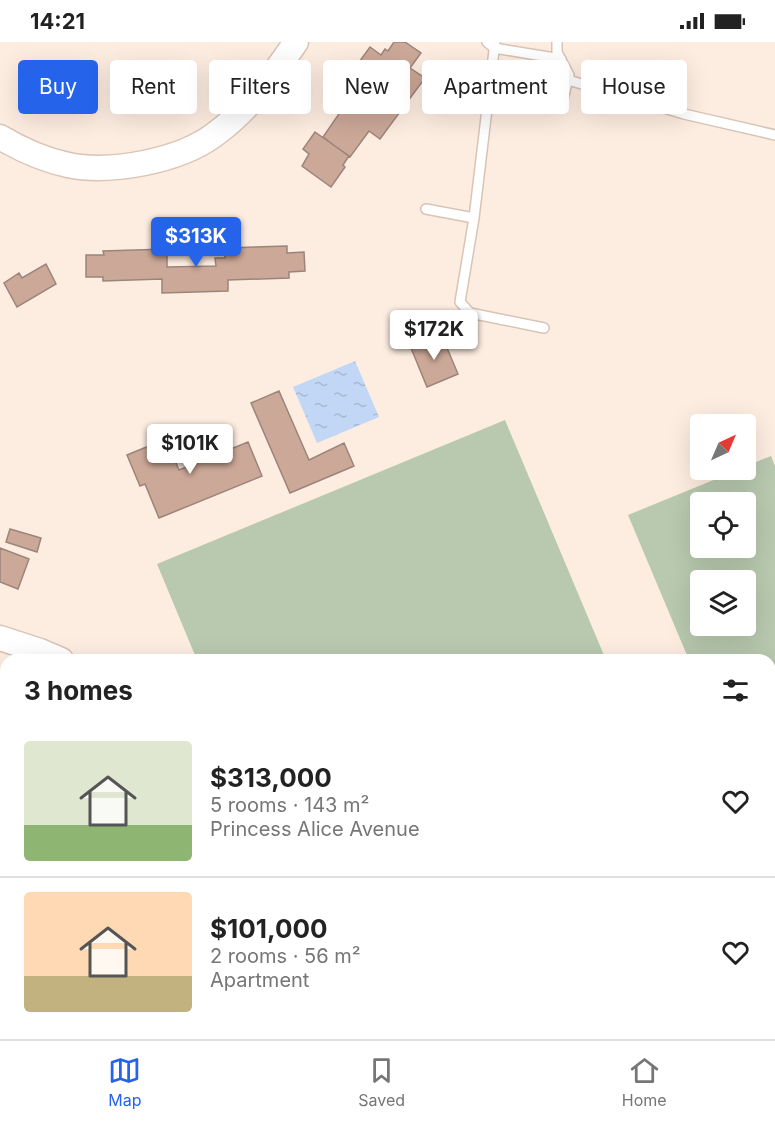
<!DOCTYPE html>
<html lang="en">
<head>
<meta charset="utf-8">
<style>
  body { margin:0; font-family:Inter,sans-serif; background:#f6f6f6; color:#222; height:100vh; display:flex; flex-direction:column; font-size:22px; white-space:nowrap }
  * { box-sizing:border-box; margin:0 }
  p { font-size:20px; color:#767676 }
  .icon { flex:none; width:33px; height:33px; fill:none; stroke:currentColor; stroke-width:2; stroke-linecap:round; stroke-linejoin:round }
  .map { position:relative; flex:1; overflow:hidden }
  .side { position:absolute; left:0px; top:612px; width:776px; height:386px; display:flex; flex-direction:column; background:#fff; border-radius:18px 18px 0 0; box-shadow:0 6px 24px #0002 }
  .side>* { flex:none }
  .hud { position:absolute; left:18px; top:18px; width:740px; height:54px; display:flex; gap:12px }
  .needle { width:39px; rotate:44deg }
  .tools { position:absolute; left:690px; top:372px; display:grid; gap:12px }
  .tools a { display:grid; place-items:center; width:66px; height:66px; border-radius:6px; background:#fff; box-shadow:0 6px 24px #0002; font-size:30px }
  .price { position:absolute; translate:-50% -51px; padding:0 14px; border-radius:6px; background:#fff; color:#222; font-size:20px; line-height:39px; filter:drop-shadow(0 2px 3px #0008) }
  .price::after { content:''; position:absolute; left:50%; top:36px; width:18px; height:14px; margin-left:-9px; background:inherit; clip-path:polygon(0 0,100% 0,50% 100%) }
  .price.on { background:#2563eb; color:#fff }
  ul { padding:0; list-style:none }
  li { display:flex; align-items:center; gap:18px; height:150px; padding:0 24px }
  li+li { border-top:2px solid #e0e0e0 }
  li span { display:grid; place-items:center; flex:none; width:168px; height:120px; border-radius:6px; color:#555 }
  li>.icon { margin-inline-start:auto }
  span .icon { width:72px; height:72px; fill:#fffc; stroke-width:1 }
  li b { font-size:26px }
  h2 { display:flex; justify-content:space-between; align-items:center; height:72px; padding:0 24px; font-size:26px }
  .tag { padding:0 21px; border-radius:6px; background:#fff; box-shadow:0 6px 24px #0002; font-size:21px; line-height:54px }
  .tag.on { background:#2563eb; color:#fff }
  .status { display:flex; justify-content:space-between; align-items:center; height:42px; padding:0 30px; background:#fff; direction:ltr }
  .status svg { height:16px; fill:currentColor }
  .tab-bar { display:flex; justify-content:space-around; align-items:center; height:84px; border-top:2px solid #e0e0e0; background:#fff; font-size:16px; color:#767676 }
  .tab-bar a { display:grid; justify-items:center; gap:3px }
  .tab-bar .on { color:#2563eb }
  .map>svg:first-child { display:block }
  .pitch { fill:#b8c9af; fill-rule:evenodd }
  .water { fill:url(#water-ripples) }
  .building { fill:#cca898; stroke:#9b857b; stroke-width:1.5 }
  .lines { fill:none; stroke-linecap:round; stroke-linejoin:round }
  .lane-casing { stroke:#d9c4b6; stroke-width:12 }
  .street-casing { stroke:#d9c4b6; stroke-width:21 }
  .secondary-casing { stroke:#d9c4b6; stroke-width:27 }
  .lane { stroke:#fff; stroke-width:9 }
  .street { stroke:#fff; stroke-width:18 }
  .secondary { stroke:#fff; stroke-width:24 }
</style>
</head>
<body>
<div class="status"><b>14:21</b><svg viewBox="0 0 49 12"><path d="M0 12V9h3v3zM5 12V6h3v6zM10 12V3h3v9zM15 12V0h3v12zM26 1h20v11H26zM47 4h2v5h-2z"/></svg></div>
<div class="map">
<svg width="775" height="997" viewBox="0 0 775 997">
  <defs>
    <pattern id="water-ripples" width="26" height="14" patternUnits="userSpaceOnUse" patternTransform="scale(1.5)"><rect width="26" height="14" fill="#c1d7f5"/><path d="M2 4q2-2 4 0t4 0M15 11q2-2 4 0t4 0" fill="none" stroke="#a6b8d2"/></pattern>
  </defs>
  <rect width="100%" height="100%" fill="#fdece0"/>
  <path class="pitch" d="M505 378 606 618H197L157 522Z
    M771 414 775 424V679L770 681V618H689L628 473 738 428H746V424ZM700 460H746V506H700ZM700 538H746V584H700Z"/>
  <path class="water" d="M355 319 379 375 317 401 293 345Z"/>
  <path class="building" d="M394 0H405L421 11 410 26 425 36 380 97 369 89 350 115 323 95 341 69 338 67 347 55 338 49 370 5 381 13 385 7 388 9Z
    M315 90 349 114 343 123 345 125 331 145 302 124 309 112 303 107Z
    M287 204V211L304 210 305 229 289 230V236L228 238V249L162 251V237L103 239V235H86V213H104L103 209 167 207V225L216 224 215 216H225L224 206Z
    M46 222 56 242 17 265 4 241 19 231 22 236Z
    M442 294 458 332 427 345 411 306Z
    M279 349 309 418 344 401 354 424 290 451 251 361Z
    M166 397 179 428 248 400 262 434 159 476 145 442 140 444 127 413Z
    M10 487 41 496 37 510 6 500Z
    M0 506 29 517 18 547 0 540Z
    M771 806 775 812V859L770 862V807Z
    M0 829H6V865H0Z
    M775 948V976L770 956V950Z
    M61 992H71L72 997H63Z
    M105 992H121L118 997H102Z
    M123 992H145L141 997H131Z
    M441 992H463L464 997H442Z
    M481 992H526L517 997H485Z
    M526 992H536L540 997H517Z
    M625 992H648L645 993 646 997H628Z
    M713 992H761L762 997H715Z"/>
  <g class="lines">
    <defs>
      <path id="lane" d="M487 0 494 6 561 17
        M495 0 474 176 460 260 470 271 544 286
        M557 0V10L569 33 562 61
        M568 38 684 72 775 93
        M426 167 474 176"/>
      <path id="street" d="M770 750 775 747
        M0 903H6
        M695 992 697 997
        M378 997 386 992"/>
      <path id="secondary" d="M0 95C20 107 45 118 68 123 110 132 179 119 214 93 250 67 271 36 296 0
        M0 596 40 609 61 618
        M0 655 6 656
        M202 992V997
        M245 992 247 997"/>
    </defs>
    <use href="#lane" class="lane-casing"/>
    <use href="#street" class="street-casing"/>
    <use href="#secondary" class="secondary-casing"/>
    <use href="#lane" class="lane"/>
    <use href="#street" class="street"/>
    <use href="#secondary" class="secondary"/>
  </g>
</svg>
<div class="tools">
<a><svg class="needle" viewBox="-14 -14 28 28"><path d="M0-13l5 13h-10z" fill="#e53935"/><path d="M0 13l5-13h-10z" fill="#767676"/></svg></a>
<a><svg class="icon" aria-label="locate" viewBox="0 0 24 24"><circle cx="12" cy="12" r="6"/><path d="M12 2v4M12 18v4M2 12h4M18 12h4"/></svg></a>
<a><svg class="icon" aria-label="layers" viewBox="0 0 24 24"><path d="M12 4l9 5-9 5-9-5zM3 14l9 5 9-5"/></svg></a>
</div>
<b class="price on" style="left:196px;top:226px">$313K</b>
<b class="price" style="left:434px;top:319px">$172K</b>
<b class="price" style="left:190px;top:433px">$101K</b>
<div class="hud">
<a class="tag on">Buy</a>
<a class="tag">Rent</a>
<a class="tag">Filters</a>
<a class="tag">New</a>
<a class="tag">Apartment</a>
<a class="tag">House</a>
</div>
<section class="side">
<h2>3 homes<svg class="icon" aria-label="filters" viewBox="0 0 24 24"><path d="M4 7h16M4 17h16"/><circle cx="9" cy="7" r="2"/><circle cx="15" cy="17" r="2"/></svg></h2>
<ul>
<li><span style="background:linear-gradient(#dfe7d0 70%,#8fb573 0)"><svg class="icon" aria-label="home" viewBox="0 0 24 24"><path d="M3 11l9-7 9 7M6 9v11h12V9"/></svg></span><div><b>$313,000</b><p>5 rooms · 143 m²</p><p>Princess Alice Avenue</p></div><svg class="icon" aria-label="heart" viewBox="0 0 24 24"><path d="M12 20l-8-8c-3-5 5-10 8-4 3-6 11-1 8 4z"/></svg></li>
<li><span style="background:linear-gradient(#ffd9b3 70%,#c2b280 0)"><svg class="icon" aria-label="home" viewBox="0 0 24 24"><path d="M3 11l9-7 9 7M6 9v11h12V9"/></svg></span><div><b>$101,000</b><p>2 rooms · 56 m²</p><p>Apartment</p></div><svg class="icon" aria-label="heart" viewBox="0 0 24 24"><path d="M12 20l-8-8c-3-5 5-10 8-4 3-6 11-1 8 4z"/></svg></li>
</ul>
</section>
</div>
<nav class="tab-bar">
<a class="on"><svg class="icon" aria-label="map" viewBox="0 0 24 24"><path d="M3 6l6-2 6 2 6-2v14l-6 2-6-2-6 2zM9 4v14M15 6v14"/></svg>Map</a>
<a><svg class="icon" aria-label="saved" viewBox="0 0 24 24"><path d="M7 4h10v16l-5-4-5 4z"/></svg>Saved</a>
<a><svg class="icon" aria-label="home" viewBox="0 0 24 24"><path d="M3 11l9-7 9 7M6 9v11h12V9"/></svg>Home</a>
</nav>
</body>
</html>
